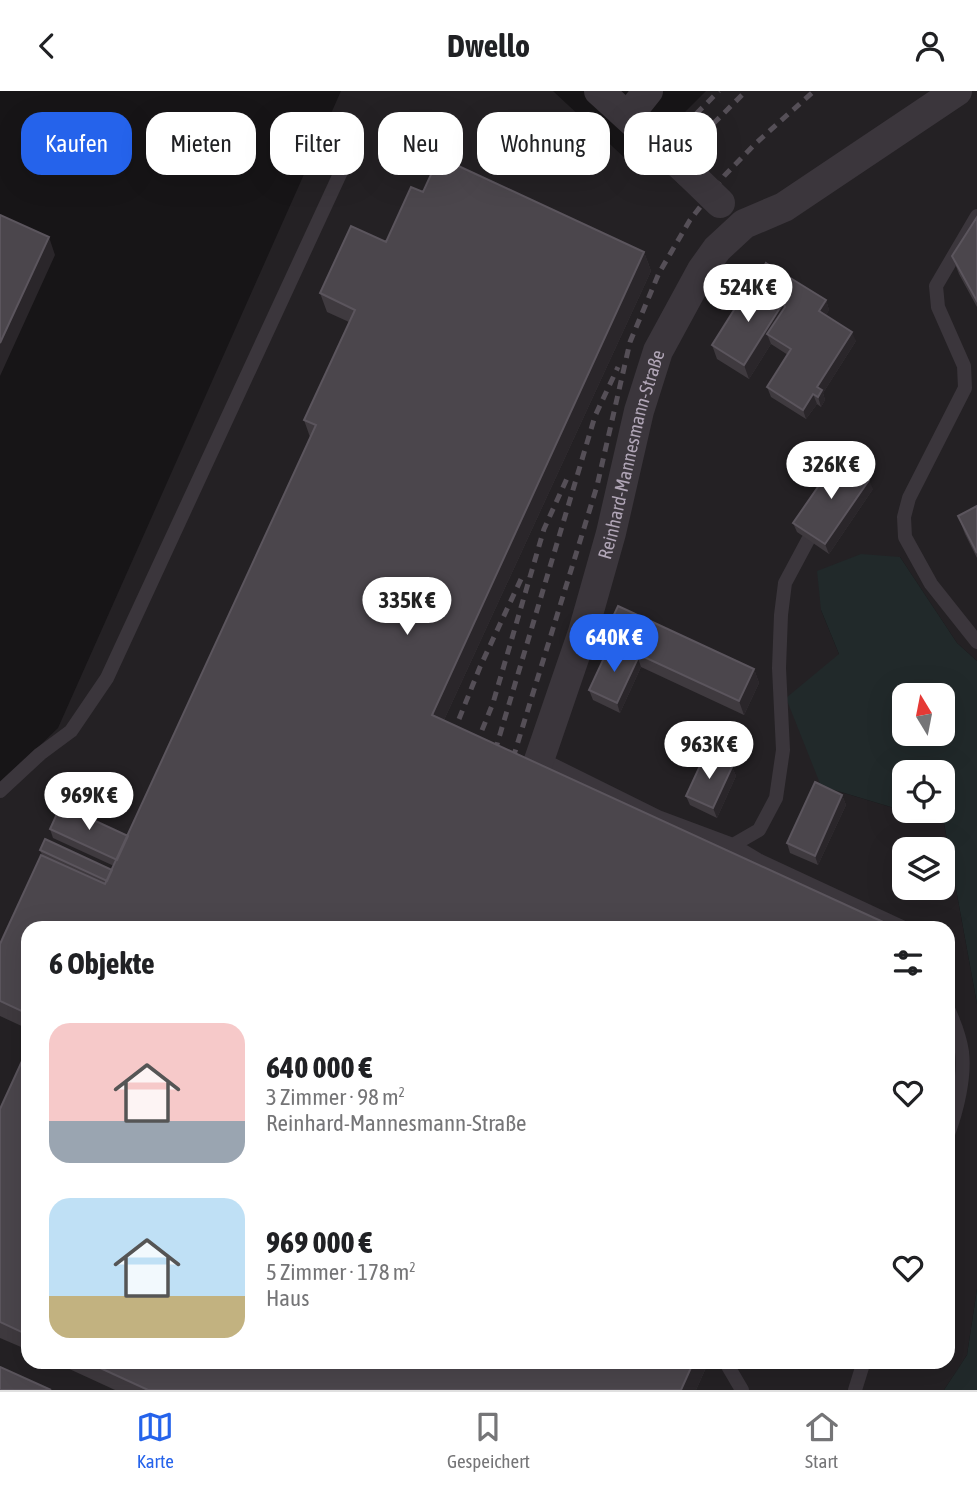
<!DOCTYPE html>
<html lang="de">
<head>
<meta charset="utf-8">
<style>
  body { margin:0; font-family:"Asap Condensed",sans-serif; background:#f2f2f2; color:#202124; height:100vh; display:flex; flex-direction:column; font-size:26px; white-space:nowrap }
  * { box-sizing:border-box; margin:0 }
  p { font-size:23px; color:#757577 }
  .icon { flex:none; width:38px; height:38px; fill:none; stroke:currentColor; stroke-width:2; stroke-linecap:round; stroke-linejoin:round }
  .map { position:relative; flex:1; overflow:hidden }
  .sheet { position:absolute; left:21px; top:830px; width:934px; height:448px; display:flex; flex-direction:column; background:#fff; border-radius:21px; box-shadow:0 7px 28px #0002 }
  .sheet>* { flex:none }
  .banner { position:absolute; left:21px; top:21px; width:936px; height:63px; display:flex; gap:14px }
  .needle { width:46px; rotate:350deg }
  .buttons { position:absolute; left:892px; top:592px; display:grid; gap:14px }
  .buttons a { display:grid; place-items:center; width:63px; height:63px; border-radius:14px; background:#fff; box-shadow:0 7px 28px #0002; font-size:35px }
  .price { position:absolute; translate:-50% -60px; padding:0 16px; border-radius:24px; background:#fff; color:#222; font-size:23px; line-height:46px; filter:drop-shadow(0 2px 4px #0008) }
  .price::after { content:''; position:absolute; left:50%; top:42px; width:21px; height:16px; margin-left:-10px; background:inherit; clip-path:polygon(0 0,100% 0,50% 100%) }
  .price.current { background:#2563eb; color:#fff }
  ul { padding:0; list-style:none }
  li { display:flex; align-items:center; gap:21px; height:175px; padding:0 28px }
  li span { display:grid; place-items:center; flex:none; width:196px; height:140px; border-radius:21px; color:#555 }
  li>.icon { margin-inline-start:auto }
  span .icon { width:84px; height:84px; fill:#fffc; stroke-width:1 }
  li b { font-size:30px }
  h2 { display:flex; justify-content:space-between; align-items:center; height:84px; padding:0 28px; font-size:30px }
  .chip { padding:0 24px; border-radius:21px; background:#fff; box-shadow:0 7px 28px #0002; font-size:24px; line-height:63px }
  .chip.current { background:#2563eb; color:#fff }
  header { display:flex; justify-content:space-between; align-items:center; height:91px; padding:0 28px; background:#fff; font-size:32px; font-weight:700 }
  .dock { display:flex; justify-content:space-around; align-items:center; height:98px; border-top:2px solid #e0e0e0; background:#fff; font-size:19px; color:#757577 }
  .dock a { display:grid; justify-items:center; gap:4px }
  .dock .current { color:#2563eb }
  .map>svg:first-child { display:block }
  .built { fill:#242124; fill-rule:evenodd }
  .green { fill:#21292a; fill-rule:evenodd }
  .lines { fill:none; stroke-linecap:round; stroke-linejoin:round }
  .service { stroke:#3b363c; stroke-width:14 }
  .minor { stroke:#3b363c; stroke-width:30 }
  .rail { stroke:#554f57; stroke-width:5; stroke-dasharray:9 7; stroke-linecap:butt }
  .minor-bridge { stroke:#3b363c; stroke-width:30 }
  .wall { fill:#3f3a3f }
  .shaded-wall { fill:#2a262a }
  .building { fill:#4b464c; stroke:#5b555d; stroke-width:2 }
  .labels { text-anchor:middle; stroke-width:7; stroke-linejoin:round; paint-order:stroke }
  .street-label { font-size:19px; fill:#b1a6b7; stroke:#121012 }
</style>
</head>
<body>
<header><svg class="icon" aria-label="back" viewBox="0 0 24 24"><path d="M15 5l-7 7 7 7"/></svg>Dwello<svg class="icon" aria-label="person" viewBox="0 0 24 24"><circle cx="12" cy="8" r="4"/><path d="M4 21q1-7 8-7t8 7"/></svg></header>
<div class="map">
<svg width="977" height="1299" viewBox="0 0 977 1299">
  <rect width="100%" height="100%" fill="#171517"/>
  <path class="built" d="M341 0H553L627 69 677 29 706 0H977V570L957 552 900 466 821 519 839 563 821 695 944 732 977 913V1198L967 1264 944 1299H0V693L58 637ZM905 758H943V796H905ZM28 836H948V1270H28Z"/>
  <path class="green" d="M861 463 900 466 957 552 977 570V913L944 732 821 695 786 607 839 563 821 519 817 480ZM905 604H943V642H905ZM905 681H943V719H905Z
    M977 1198V1299H944L967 1264Z"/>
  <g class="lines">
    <path class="service" d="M977 125 936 195 938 216 964 275 965 297 909 407 904 426 905 446 931 493 977 551
      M539 667 658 726 733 754 759 739 776 707 783 659 779 577 781 524 785 492 808 449
      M0 700 40 663 71 640 107 587 346 70
      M733 754 758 769 902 836
      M948 918C954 931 960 947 962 961 965 986 957 1019 948 1043
      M725 1270 742 1299
      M855 1299 864 1270"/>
    <g class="minor">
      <path d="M599 0 689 82"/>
      <path d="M628 25 648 0"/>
      <path id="s1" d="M535 681 583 541 611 442 639 320 658 260 702 179 717 158 744 133 784 116 957 0"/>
    </g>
    <path class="rail" d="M696 23 719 0
      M713 33 746 0
      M459 628 480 576 522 486
      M476 654 493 612 544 438 569 383
      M495 660 595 325 618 276
      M513 667 597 395 630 251 659 182 690 129 725 84 755 53 814 0"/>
    <path class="minor-bridge" d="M689 82 720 112"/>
  </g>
  <path class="wall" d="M423 101 644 161 651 180 444 629 28 836V938L0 925V853L42 764 40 759 112 779 114 775 53 747 50 738 128 745 310 346 304 329 349 231 327 221 320 202 386 151Z
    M977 126V216L959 183 952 165Z
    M826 209 829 219 826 224 856 250 823 302 825 309 821 316 817 313 806 328 771 306 767 296 788 264 771 253 749 288 717 268 712 254Z
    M873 398 829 463 797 441 793 432Z
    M977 415V467L965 443 958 425Z
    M603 547 754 578 759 592 744 624 641 576 620 622 593 609 589 599 608 560Z
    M732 676 736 685 717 727 690 714 686 705Z
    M842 704 846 714 818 774 790 762 787 752Z
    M28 957V1259L0 1247V1018Z
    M52 1270H709L696 1299H115Z"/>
  <path class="shaded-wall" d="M49 146 55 164 0 285V252Z
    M644 161 651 180 438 642 432 624Z
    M826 209 829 219 823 230 819 220Z
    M783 212 788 226 767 243 771 253 749 288 744 274Z
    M852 241 856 250 823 302 825 309 821 316 818 306 817 296Z
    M813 303 817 313 806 328 803 319Z
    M869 389 873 398 829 463 825 453Z
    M638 567 641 576 620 622 617 612Z
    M754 578 759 592 744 624 739 610Z
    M732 676 736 685 717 727 713 717Z
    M842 704 846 714 818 774 815 765Z
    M694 1270H709L696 1299H681Z"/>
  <path class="building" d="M439 66 644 161 432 624 894 836H28V923L0 910V853L41 764 105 793 316 334 304 329 355 219 320 202 351 135 386 151 411 96 423 101Z
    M0 124 49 146 0 252Z
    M977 126V210L952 165Z
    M766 172 826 209 819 220 852 241 817 296 822 299 818 306 813 303 803 319 767 296 791 258 767 243 785 216 783 212 753 193Z
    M751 192 783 212 744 274 712 254Z
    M838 367 869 389 825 453 793 432Z
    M977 415V462L958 425Z
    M618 515 754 578 739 610 603 547Z
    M610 554 638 567 617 612 589 599Z
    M705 664 732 676 713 717 686 705Z
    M815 691 842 704 815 765 787 752Z
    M61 714 128 745 117 769 50 738Z
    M45 748 112 779 107 790 40 759Z
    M28 957V1244L0 1231V1018Z
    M85 1270H694L681 1299H148Z
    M0 1276 51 1299H0Z"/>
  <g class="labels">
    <g class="street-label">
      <text dy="7" stroke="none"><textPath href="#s1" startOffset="332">Reinhard-Mannesmann-Straße</textPath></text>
    </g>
  </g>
</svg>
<div class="buttons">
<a><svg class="needle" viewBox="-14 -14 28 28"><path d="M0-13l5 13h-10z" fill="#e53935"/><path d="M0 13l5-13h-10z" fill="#757577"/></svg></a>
<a><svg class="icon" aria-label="locate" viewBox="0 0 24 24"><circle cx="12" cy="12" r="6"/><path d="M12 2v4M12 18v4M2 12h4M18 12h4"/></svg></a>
<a><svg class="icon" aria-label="layers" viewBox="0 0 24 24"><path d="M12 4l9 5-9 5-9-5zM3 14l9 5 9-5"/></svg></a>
</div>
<b class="price" style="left:748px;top:233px">524K €</b>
<b class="price" style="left:831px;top:410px">326K €</b>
<b class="price" style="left:407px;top:546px">335K €</b>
<b class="price current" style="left:614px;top:583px">640K €</b>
<b class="price" style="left:709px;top:690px">963K €</b>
<b class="price" style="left:89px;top:741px">969K €</b>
<div class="banner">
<a class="chip current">Kaufen</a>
<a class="chip">Mieten</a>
<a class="chip">Filter</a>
<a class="chip">Neu</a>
<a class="chip">Wohnung</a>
<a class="chip">Haus</a>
</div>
<section class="sheet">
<h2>6 Objekte<svg class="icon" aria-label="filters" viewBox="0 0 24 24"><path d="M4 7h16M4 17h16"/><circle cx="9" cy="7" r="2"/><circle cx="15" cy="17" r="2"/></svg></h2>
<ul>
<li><span style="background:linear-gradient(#f6c9c9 70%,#9aa5b1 0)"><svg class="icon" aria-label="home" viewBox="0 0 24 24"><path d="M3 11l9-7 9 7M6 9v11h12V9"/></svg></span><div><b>640 000 €</b><p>3 Zimmer · 98 m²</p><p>Reinhard-Mannesmann-Straße</p></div><svg class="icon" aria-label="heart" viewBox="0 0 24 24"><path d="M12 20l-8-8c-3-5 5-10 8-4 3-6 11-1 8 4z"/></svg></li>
<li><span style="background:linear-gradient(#bfe0f5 70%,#c2b280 0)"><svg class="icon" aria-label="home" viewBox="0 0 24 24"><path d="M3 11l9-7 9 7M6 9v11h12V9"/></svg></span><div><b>969 000 €</b><p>5 Zimmer · 178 m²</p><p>Haus</p></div><svg class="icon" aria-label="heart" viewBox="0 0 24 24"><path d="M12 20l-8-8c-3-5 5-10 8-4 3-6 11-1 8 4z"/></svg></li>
</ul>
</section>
</div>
<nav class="dock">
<a class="current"><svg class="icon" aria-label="map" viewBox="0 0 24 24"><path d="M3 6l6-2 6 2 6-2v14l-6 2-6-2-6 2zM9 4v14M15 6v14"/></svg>Karte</a>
<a><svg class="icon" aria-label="saved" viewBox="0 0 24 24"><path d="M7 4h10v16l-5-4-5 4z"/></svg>Gespeichert</a>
<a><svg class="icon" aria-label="home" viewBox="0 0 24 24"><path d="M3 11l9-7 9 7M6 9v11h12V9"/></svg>Start</a>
</nav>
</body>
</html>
